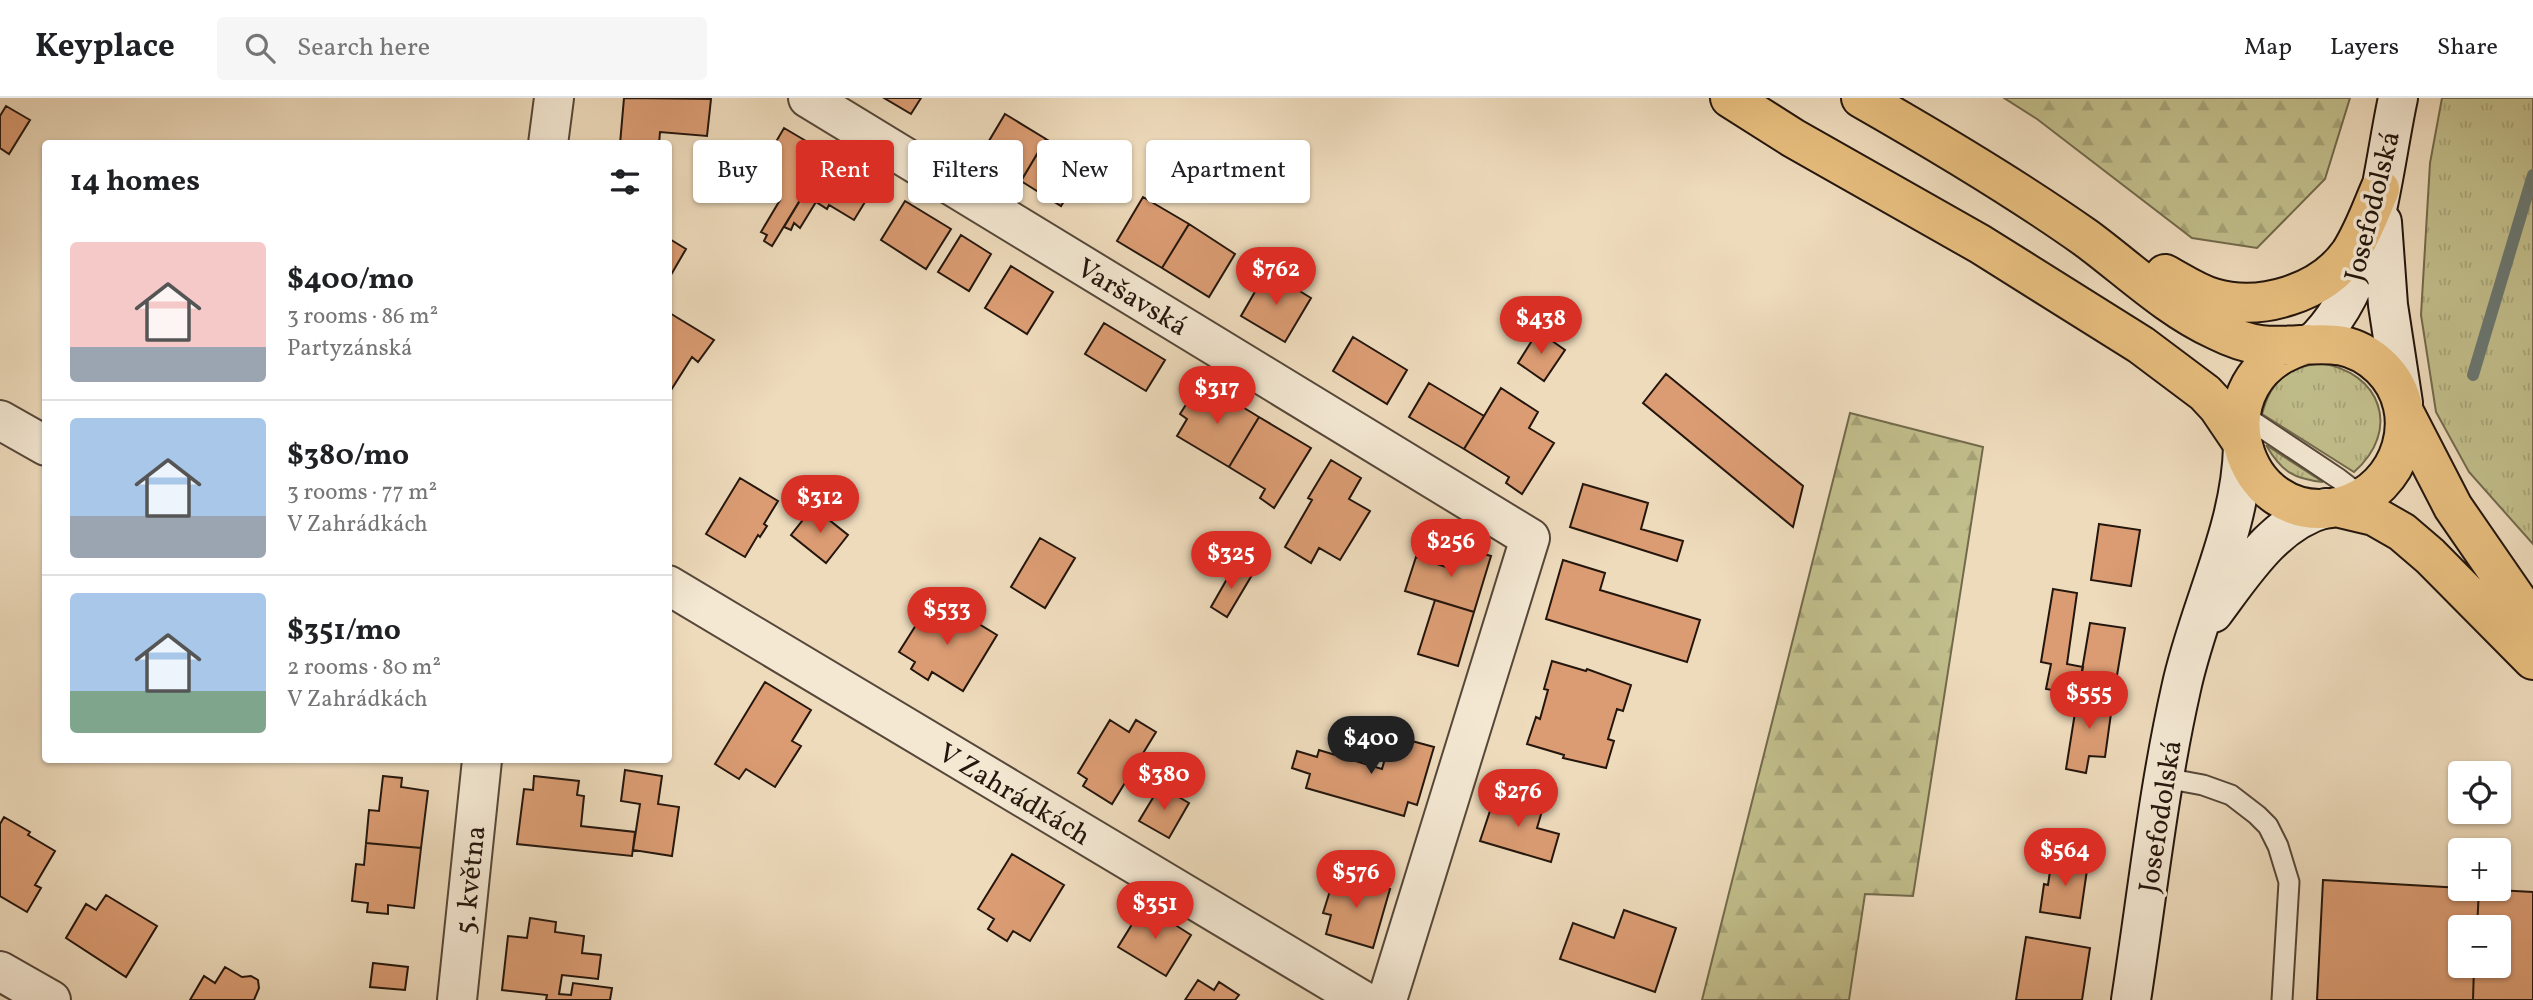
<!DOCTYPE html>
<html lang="en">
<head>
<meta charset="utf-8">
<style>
  body { margin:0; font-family:Vollkorn,serif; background:#f6f6f6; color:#202124; height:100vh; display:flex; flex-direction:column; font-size:26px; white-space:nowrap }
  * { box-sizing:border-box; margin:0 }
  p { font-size:23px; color:#757577 }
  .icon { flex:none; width:38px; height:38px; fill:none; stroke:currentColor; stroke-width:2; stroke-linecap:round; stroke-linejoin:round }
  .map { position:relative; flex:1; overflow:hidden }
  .details { position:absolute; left:42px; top:42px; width:630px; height:623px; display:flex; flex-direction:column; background:#fff; border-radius:7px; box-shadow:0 2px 5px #0004 }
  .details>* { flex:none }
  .hud { position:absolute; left:693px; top:42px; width:665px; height:63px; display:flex; gap:14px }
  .fabs { position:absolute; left:2448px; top:663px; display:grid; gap:14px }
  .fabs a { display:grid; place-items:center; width:63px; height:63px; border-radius:7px; background:#fff; box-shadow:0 2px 5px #0004; font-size:35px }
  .price { position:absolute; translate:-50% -60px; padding:0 16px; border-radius:24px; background:#d93025; color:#fff; font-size:23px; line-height:46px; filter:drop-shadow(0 2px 4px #0008) }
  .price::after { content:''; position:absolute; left:50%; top:42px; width:21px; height:16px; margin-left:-10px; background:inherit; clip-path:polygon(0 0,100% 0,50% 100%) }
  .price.on { background:#222; color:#fff }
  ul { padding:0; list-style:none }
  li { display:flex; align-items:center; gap:21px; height:175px; padding:0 28px }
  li+li { border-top:2px solid #e0e0e0 }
  li span { display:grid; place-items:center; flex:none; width:196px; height:140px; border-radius:7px; color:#555 }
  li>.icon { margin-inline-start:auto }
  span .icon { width:84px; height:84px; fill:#fffc; stroke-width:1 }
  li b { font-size:30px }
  h2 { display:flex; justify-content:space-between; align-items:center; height:84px; padding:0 28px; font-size:30px }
  .chip { padding:0 24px; border-radius:7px; background:#fff; box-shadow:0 2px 5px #0004; font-size:24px; line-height:63px }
  .chip.on { background:#d93025; color:#fff }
  header { display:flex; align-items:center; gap:42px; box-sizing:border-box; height:98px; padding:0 35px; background:#fff; border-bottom:2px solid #e0e0e0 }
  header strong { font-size:33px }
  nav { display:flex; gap:38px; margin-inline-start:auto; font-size:24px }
  .search { width:490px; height:63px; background:#f6f6f6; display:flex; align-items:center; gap:18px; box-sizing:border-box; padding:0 24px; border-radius:7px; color:#757577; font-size:26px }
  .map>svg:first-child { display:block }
  .grass { fill:url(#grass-tufts); stroke:#726a4c; stroke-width:2 }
  .forest { fill:url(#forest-firs); stroke:#726a4c; stroke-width:2 }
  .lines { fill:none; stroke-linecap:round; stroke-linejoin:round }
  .stream { stroke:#6b7872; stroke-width:12 }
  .building { fill:#db9c73; stroke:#24160d; stroke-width:2 }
  .lane-casing { stroke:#564739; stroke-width:23 }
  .street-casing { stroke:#564739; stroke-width:42 }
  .secondary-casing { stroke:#24160d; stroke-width:42 }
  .primary-casing { stroke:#24160d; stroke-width:42 }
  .lane { stroke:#f4e8d3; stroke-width:19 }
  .street { stroke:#f4e8d3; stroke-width:38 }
  .secondary { stroke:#f4e8d3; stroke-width:38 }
  .primary { stroke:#e7be7e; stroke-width:38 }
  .labels { text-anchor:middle; stroke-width:7; stroke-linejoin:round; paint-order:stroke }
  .street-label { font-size:28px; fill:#24160d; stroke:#f4e8d3 }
</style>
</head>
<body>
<header>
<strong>Keyplace</strong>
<div class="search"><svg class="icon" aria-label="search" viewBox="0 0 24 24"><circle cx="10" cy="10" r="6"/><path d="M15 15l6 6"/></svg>Search here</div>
<nav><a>Map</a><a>Layers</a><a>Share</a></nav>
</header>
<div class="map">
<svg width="2533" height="902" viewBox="0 0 2533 902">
  <defs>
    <pattern id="grass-tufts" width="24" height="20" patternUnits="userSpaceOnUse" patternTransform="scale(1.75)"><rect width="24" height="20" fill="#c1be8b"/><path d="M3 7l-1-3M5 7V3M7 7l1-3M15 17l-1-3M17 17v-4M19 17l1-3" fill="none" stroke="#a6a377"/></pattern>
    <pattern id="forest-firs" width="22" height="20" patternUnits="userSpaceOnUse" patternTransform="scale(1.75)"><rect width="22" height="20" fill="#c1be8b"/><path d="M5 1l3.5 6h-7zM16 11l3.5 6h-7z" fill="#a6a377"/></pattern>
  </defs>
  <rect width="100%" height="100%" fill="#eedbbc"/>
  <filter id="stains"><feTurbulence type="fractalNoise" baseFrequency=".00286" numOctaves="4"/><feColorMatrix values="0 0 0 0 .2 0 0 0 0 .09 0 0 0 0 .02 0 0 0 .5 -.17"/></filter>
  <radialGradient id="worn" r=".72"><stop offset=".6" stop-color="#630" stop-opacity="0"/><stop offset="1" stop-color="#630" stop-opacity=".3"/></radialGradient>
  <path class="grass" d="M2442 0H2533V446L2469 374 2436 314 2421 217 2430 65Z
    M2320 265C2381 274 2402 332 2354 374L2262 316C2271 282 2286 270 2320 265Z
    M2266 347 2323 384C2293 381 2281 373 2266 347Z"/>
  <path class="forest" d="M2004 0H2350L2325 81 2257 150 2192 140 2037 21Z
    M1850 315 1983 349 1913 798 1865 796 1849 902H1702Z"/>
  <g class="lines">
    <path class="stream" d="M2473 277 2533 77"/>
  </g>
  <path class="building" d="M624 0 711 1 707 38 660 34 659 46H620Z
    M884 0H921L911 16Z
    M6 8 30 22 9 56 0 50V18Z
    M1005 16 1046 41 1021 83 980 58Z
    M784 30 828 56 772 148 764 143 767 137 761 134 780 102 767 94 774 82 759 73Z
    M1046 41 1087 66 1061 108 1021 83Z
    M828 56 876 86 854 122 829 107 827 111 816 104 800 130 794 125 791 132 784 129Z
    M1143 99 1189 126 1162 170 1117 143Z
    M905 103 951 131 926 171 881 142Z
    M1189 126 1235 156 1209 199 1162 170Z
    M961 137 991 156 969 193 938 174Z
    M668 140 686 151 668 182Z
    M1011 168 1053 194 1027 236 985 210Z
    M1267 173 1311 200 1285 244 1241 218Z
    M668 214 714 242 698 264 692 259 671 292 668 290Z
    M1104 225 1165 262 1146 293 1085 256Z
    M1538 233 1565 252 1544 283 1518 265Z
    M1353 239 1407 272 1387 306 1333 273Z
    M1666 276 1803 388 1793 429 1643 305Z
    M1429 285 1484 318 1464 351 1409 319Z
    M1208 288 1259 319 1229 369 1177 338 1187 321 1180 316 1187 305 1193 298 1199 302Z
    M1501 290 1538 314 1529 330 1554 345 1522 396 1506 385 1509 379 1464 351Z
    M1259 319 1311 350 1274 410 1260 400 1265 391 1229 369Z
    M1331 362 1361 380 1349 401 1370 413 1340 462 1319 450 1311 465 1285 449 1312 402 1308 400Z
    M740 380 778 403 764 426 767 428 760 439 758 437 745 459 706 436Z
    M1583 386 1648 405 1641 431 1683 443 1677 463 1570 429Z
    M813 409 848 437 826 465 791 437Z
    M2099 426 2140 432 2131 488 2091 482Z
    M1040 440 1075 460 1045 510 1011 489Z
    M1456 448 1491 458 1474 514 1405 493 1416 459 1449 470Z
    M1563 462 1605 475 1600 492 1700 522 1687 564 1546 521Z
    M1235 467 1252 477 1227 519 1211 509Z
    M2053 491 2077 495 2067 566 2083 569 2078 596 2046 591 2051 566 2041 564Z
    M1435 502 1474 514 1458 568 1418 556Z
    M928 508 959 526 964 517 997 537 963 593 932 574 928 582 911 571 915 564 899 554Z
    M2090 525 2125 530 2113 601 2078 596Z
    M1552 563 1586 573 1587 571 1631 587 1623 613 1617 611 1608 641 1614 643 1606 670 1563 660 1564 657 1527 646 1536 619 1540 621 1548 592 1544 591Z
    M765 584 811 612 792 643 801 648 775 689 746 671 739 681 715 666Z
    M2078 596 2113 601 2105 659 2089 658 2086 675 2066 671Z
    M1110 622 1129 634 1136 622 1156 634 1112 706 1083 688 1087 681 1078 675Z
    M1397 639 1434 649 1417 707 1408 704 1404 718 1306 690 1310 676 1292 670 1297 653 1317 659 1319 652 1382 671 1388 650 1394 652Z
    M625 672 662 678 658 706 679 709 672 758 633 752 640 706 621 703Z
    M383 678 402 680 401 689 428 693 421 750 366 745 369 712 379 713Z
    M534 678 579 683 577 697 584 698 581 728 635 734 632 758 517 746 524 691 533 692Z
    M1160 688 1189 705 1169 740 1139 723Z
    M1496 695 1531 705 1529 709 1542 713 1537 730 1559 736 1551 764 1480 743Z
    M4 719 30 734 28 737 55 753 35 787 41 790 27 814 0 798V726Z
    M366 745 421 750 414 810 388 807V816L367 814 368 805 352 803 356 766 364 767Z
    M1012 756 1064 787 1030 843 1013 833 1007 843 988 831 994 821 978 811Z
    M2052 760 2088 765 2080 820 2040 814 2044 786 2048 787Z
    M1335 777 1343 780 1344 778 1390 791 1373 850 1326 836 1331 817 1323 815Z
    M2323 782 2479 791 2477 830H2460V868H2474L2473 902H2317Z
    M2479 791 2533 794V902H2473L2474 868H2499V830H2477Z
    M106 797 157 828 126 879 66 840 86 806 96 812Z
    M1144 807 1191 837 1166 878 1118 849Z
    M1624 812 1676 830 1655 894 1560 861 1573 825 1614 840Z
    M530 820 556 824 555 834 584 838 582 855 601 857 598 881 562 877 559 896 571 897 573 885 612 890 610 902H546L547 897 502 892 508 838 527 840Z
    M2026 839 2090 850 2082 902H2016Z
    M373 865 408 869 405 892 370 889Z
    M225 869 242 879 251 878 258 882 259 890 254 902H190L204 878 215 885Z
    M1198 882 1214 892 1219 884 1239 897 1235 902H1185Z"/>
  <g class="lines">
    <defs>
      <path id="lane" d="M2240 315 2339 381 2365 401
        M2165 680 2203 687 2231 697 2257 717 2268 728 2278 748 2289 784 2282 902"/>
      <path id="street" d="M808 0 1530 440 1387 902
        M548 46 554 0
        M0 322 46 348
        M668 487 1362 902
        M0 873 51 902
        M457 902 482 662"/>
      <path id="secondary" d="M2382 124 2388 207 2403 305
        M2312 246C2375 188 2381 79 2398 0
        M2213 515C2243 475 2275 423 2326 410
        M2131 902C2147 799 2158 693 2181 591 2198 510 2241 433 2243 349"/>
      <path id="primary" d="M1730 0 1793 40 1980 146 2141 247 2205 295 2218 309 2241 343
        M1861 0C1938 44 2014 89 2086 140 2128 171 2168 210 2216 232 2230 239 2245 245 2261 247 2307 252 2342 232 2381 269 2427 314 2402 392 2342 408 2239 434 2193 276 2308 246
        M2165 176C2180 184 2196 195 2213 200 2261 214 2322 195 2350 155 2363 135 2371 112 2380 91
        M2405 316 2453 409 2533 525
        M2336 409 2374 418 2402 434 2430 458 2533 562"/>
    </defs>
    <use href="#lane" class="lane-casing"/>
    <use href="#street" class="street-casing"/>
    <use href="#secondary" class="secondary-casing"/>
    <use href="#primary" class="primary-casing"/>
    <use href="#lane" class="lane"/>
    <use href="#street" class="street"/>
    <use href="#secondary" class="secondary"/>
    <use href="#primary" class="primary"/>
  </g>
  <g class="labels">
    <g class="street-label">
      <text transform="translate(2371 108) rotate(-76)" y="10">Josefodolská</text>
      <text transform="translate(1133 198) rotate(31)" y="10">Varšavská</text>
      <text transform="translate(1015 695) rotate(31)" y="10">V Zahrádkách</text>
      <text transform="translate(2159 718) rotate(-81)" y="10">Josefodolská</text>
      <text transform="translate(469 782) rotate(-84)" y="10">5. května</text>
    </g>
  </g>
  <rect width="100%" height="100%" filter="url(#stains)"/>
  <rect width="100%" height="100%" fill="url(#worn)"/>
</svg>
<div class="fabs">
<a><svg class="icon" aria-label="locate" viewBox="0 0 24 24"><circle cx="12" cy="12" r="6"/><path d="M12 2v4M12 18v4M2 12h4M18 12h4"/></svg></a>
<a>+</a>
<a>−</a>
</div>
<b class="price" style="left:1276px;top:209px">$762</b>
<b class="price" style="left:1541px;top:258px">$438</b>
<b class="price" style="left:1217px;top:328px">$317</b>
<b class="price" style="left:820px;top:437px">$312</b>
<b class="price" style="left:1451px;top:481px">$256</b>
<b class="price" style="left:1231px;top:493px">$325</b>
<b class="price" style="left:947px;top:549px">$533</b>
<b class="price" style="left:2089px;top:633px">$555</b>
<b class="price on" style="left:1371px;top:678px">$400</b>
<b class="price" style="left:1164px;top:714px">$380</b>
<b class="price" style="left:1518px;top:731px">$276</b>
<b class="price" style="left:2065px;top:790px">$564</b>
<b class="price" style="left:1356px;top:812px">$576</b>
<b class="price" style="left:1155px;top:843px">$351</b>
<div class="hud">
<a class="chip">Buy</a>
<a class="chip on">Rent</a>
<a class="chip">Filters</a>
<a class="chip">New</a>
<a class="chip">Apartment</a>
</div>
<section class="details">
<h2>14 homes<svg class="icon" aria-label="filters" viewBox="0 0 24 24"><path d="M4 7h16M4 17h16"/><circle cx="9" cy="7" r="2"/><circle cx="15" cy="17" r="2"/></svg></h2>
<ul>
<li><span style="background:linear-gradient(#f6c9c9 75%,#9aa5b1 0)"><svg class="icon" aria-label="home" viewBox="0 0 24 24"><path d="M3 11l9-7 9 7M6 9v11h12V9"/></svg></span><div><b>$400/mo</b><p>3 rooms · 86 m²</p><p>Partyzánská</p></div></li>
<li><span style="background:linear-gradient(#a9c7e8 70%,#9aa5b1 0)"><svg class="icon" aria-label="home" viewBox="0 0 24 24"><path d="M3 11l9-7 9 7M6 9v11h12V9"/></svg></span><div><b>$380/mo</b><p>3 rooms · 77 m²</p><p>V Zahrádkách</p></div></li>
<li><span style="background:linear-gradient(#a9c7e8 70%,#7fa58c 0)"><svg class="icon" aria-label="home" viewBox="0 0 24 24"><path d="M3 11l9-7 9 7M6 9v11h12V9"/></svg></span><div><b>$351/mo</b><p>2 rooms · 80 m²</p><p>V Zahrádkách</p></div></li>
</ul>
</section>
</div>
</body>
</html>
